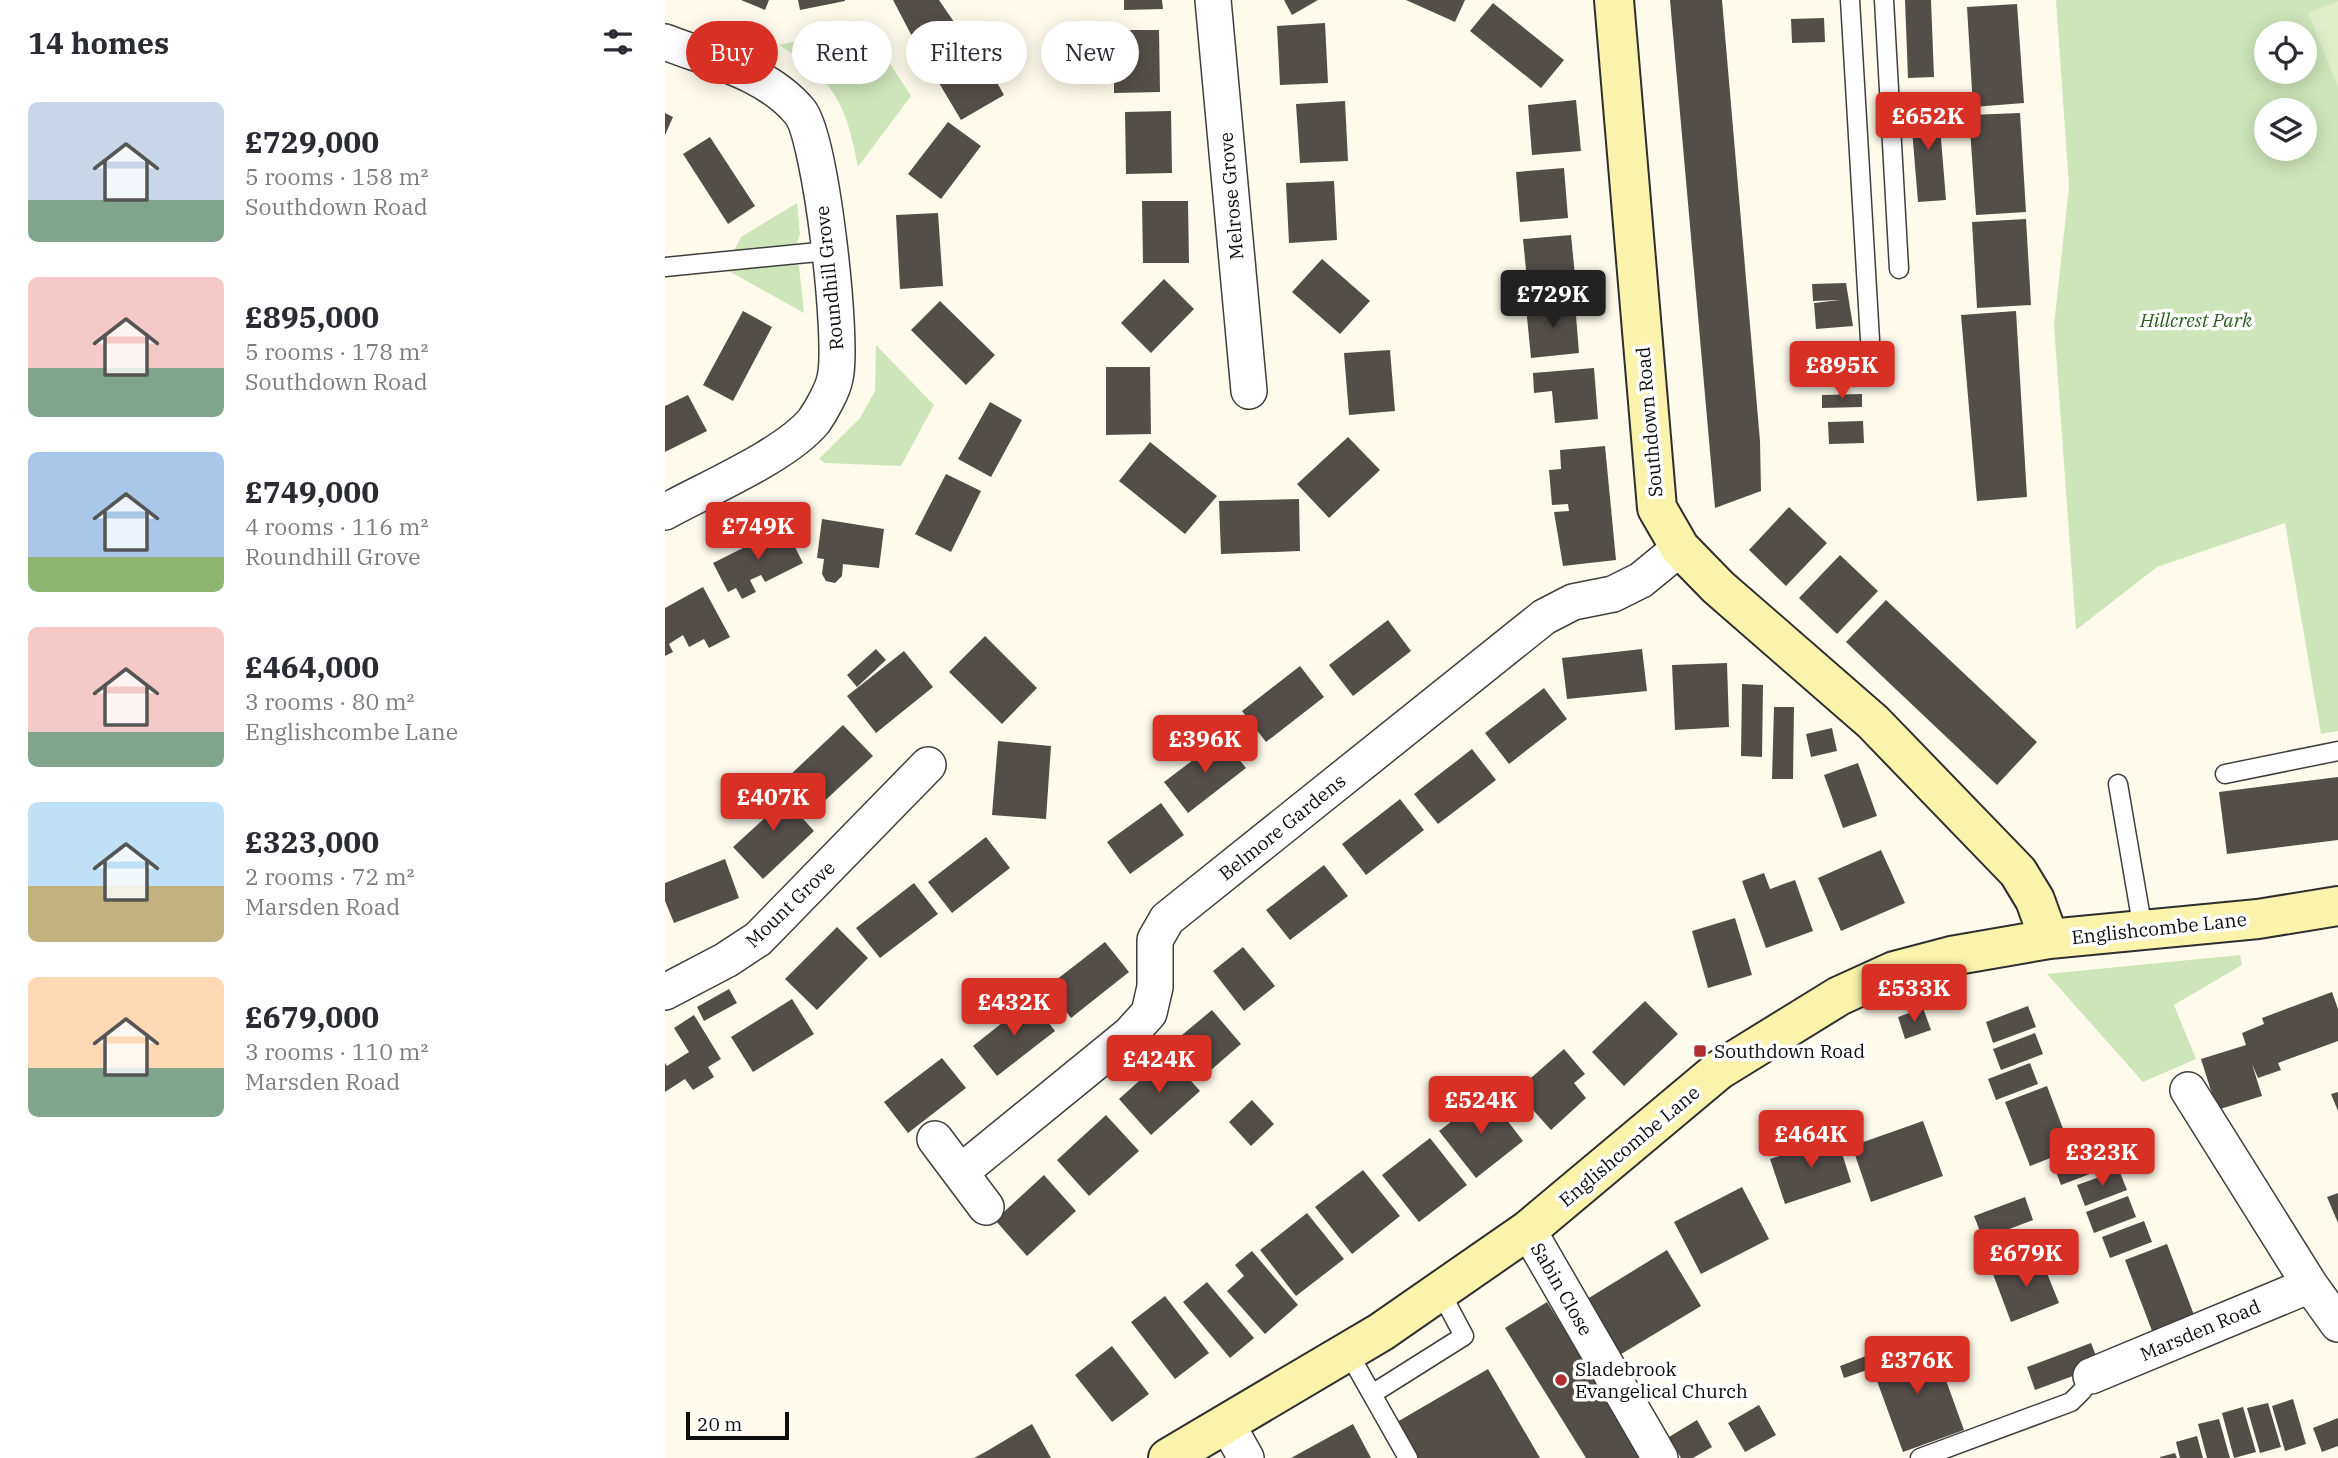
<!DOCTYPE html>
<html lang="en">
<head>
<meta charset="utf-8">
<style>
  body { margin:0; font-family:"IBM Plex Serif",serif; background:#f7f7f7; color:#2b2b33; height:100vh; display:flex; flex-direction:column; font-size:26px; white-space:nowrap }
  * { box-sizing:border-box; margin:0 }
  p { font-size:23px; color:#7c7c81 }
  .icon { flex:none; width:38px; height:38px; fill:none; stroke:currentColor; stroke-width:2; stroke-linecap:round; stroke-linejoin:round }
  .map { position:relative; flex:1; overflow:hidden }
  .panel { display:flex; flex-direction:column; background:#fff; width:665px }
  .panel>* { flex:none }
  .top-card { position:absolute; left:21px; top:21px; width:665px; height:63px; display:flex; gap:14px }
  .buttons { position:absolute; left:1589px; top:21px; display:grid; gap:14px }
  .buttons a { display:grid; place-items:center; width:63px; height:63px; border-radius:50%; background:#fff; box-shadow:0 4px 18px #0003; font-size:35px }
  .scale { position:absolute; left:21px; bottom:18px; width:103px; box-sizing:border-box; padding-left:7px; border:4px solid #0c0c0c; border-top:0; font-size:19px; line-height:24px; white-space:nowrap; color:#0c0c0c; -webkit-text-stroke:5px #fff; paint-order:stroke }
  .price { position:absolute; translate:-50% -60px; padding:0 16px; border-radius:7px; background:#d93025; color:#fff; font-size:23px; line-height:46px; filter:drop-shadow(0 2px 4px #0008) }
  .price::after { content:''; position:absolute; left:50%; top:42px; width:21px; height:16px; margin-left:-10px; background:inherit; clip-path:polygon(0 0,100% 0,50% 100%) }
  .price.selected { background:#222; color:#fff }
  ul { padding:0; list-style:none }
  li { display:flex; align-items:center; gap:21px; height:175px; padding:0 28px }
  li span { display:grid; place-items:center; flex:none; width:196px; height:140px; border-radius:10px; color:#555 }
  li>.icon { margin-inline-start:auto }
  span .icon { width:84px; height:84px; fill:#fffc; stroke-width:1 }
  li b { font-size:30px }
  h2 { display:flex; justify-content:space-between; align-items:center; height:84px; padding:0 28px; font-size:30px }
  .pill { padding:0 24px; border-radius:32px; background:#fff; box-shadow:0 4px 18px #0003; font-size:24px; line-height:63px }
  .pill.selected { background:#d93025; color:#fff }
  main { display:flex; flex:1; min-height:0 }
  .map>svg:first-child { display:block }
  .green { fill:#cee5b9; fill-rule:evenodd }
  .pitch { fill:#e0edca }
  .building { fill:#544e49 }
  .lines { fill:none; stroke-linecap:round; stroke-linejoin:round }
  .lane-casing { stroke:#3f3f3f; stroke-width:21 }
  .street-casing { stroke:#3f3f3f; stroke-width:38 }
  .secondary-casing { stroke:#2e2e2e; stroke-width:42 }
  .lane { stroke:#fff; stroke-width:18 }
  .street { stroke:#fff; stroke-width:35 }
  .secondary { stroke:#f9f3ac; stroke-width:38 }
  .poi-dot { fill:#b12f31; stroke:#fff; stroke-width:2.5 }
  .labels { text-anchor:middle; stroke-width:7; stroke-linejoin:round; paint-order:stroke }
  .street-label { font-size:19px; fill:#0c0c0c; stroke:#fff }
  .park-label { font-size:19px; font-style:italic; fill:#2c5e22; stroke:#fff }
  .poi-label { font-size:19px; fill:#0c0c0c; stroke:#fff; text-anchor:start }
</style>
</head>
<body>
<main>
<section class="panel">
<h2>14 homes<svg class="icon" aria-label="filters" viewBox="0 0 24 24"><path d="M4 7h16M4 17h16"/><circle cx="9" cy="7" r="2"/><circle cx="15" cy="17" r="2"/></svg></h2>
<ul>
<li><span style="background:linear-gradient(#c9d6e8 70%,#7fa58c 0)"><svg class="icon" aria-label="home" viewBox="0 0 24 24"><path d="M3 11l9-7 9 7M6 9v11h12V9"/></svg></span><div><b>£729,000</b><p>5 rooms · 158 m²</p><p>Southdown Road</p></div></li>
<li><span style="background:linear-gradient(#f6c9c9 65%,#7fa58c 0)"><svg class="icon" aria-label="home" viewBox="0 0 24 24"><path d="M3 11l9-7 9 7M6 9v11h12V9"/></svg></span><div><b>£895,000</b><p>5 rooms · 178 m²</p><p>Southdown Road</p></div></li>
<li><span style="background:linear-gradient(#a9c7e8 75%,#8fb573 0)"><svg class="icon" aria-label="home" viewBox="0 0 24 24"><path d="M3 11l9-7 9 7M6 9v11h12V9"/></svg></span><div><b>£749,000</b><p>4 rooms · 116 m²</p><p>Roundhill Grove</p></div></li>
<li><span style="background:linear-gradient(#f6c9c9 75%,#7fa58c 0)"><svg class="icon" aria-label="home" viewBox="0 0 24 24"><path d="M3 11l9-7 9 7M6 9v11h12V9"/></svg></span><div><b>£464,000</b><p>3 rooms · 80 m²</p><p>Englishcombe Lane</p></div></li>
<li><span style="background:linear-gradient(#bfe0f5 60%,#c2b280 0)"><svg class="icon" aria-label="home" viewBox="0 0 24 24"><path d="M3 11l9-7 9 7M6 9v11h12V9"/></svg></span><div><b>£323,000</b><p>2 rooms · 72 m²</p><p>Marsden Road</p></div></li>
<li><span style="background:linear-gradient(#ffd9b3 65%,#7fa58c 0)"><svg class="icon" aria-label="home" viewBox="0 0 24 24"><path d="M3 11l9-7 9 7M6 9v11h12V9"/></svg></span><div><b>£679,000</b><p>3 rooms · 110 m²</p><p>Marsden Road</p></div></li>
</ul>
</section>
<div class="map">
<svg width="1673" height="1458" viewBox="0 0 1673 1458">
  <rect width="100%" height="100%" fill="#fefbec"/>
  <path class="green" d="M1391 0H1673V731L1656 734 1620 523 1492 567 1411 630 1389 325 1404 187ZM1601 33H1640V72H1601ZM1601 110H1640V149H1601Z
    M201 26 246 96 193 167C181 103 170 81 114 45Z
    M132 203 135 234 131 245 69 251 76 237Z
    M127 262 134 266 139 313 62 270Z
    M211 345 269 405 236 466 160 463 154 459 195 418 210 391Z
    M1575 955 1577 965 1509 1005 1531 1059 1478 1082 1382 974Z"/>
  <path class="pitch" d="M1673 1V87L1643 13Z"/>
  <path class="building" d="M76 0H104L100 10Z
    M133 0H180V1L135 10Z
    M228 0H274L289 22 251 44Z
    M459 0H497L498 9 459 10Z
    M619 0H653L627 15Z
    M741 0H800L790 22Z
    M1005 0H1057L1095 441 1096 491 1050 508Z
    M1240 0H1266L1269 77 1243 78Z
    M828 3 899 60 876 88 805 31Z
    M1352 4 1359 103 1308 107 1302 7Z
    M1159 18 1160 42 1127 43 1126 19Z
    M317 21 332 47 315 57 318 61 332 52 337 61 324 68 339 95 296 120 255 51 297 27 299 31Z
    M660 23 663 83 615 85 612 26Z
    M449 30H494L495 92 449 93Z
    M911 100 916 151 867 155 863 105Z
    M680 101 683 161 635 163 631 104Z
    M1273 102 1281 200 1253 202 1245 105Z
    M506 111 507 173 461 174 460 112Z
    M0 113 8 117 0 135Z
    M1355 113 1361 212 1311 215 1304 115Z
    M283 122 316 146 276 199 243 174Z
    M45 137 90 206 63 224 18 154Z
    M899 168 903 218 855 222 851 172Z
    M669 181 672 240 624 243 621 183Z
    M477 201H523L524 263H478Z
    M273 213 278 286 235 289 231 215Z
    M1361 219 1366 305 1312 308 1307 222Z
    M906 235 911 286 863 290 858 239Z
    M657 259 705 301 675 334 627 292Z
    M499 279 529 309 486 353 456 323Z
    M1181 283 1188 326 1151 329 1149 303 1175 300 1148 301 1147 284Z
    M275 301 330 355 301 385 246 330Z
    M910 303 914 353 866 358 861 307Z
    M78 311 107 327 68 401 38 385Z
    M1351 311 1362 497 1312 501 1296 315Z
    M725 350 730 411 684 415 679 353Z
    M441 367H485L486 434 441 435Z
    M929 368 933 419 890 423 887 391 869 393 868 373Z
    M1197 394V407L1157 408V395Z
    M23 395 42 431 0 452V406Z
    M325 402 357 420 326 477 293 459Z
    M1198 421 1199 443 1164 444 1163 422Z
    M683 437 715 470 664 518 632 484Z
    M485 442 552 496 520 534 454 481Z
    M940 446 951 560 898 566 889 512 904 511 903 504 887 505 884 470 896 469 895 450Z
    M281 474 316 491 286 552 250 534Z
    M634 499 635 551 556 554 554 501Z
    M1124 507 1162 543 1121 586 1084 550Z
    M157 519 219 529 214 568 178 564 177 576 170 583 161 581 157 574 159 559 152 558Z
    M120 527 138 563 100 582 96 575 85 580 91 592 77 599 71 588 63 592 48 563Z
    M1175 555 1213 591 1172 634 1134 598Z
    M38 587 65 637 44 648 39 639 24 647 18 635 4 644 8 652 0 656V608Z
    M1221 600 1372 742 1332 785 1181 642Z
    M723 620 746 651 688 696 664 665Z
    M320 636 372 688 337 724 284 672Z
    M211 649 221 660 192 687 182 675Z
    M977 649 982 691 902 699 897 658Z
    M239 651 268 687 211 733 182 696Z
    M1062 663 1064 727 1010 730 1007 665Z
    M635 666 659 697 601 742 577 711Z
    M1077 684 1098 685 1097 757 1076 756Z
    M879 688 902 719 844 764 820 733Z
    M1109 707H1129L1128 779H1107Z
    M178 725 208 756 153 807 124 776Z
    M1167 728 1172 751 1146 757 1141 734Z
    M557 738 581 768 523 813 499 782Z
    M333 741 386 746 381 819 327 815Z
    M807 749 831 780 773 824 749 794Z
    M1193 763 1212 816 1178 828 1159 775Z
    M1673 777V840L1562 854 1554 792Z
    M106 783 149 831 98 879 68 847 103 815 89 799Z
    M735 799 759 830 701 875 677 844Z
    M496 803 519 835 465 874 442 842Z
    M321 837 345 868 287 913 263 882Z
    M1216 850 1240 903 1176 931 1153 878Z
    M60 859 74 898 9 923 0 901V883Z
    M659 865 683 896 625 940 601 910Z
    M1099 873 1105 889 1130 880 1148 931 1101 948 1077 881Z
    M249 883 273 914 215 958 191 928Z
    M1070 918 1087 975 1043 988 1027 931Z
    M172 927 203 958 152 1010 120 979Z
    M440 942 464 972 406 1018 382 987Z
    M578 947 610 986 579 1011 548 971Z
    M64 989 72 1003 39 1021 32 1007Z
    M1667 992 1673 1009V1041L1613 1063 1616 1070 1593 1078 1587 1064 1597 1096 1552 1110 1536 1059 1581 1045 1577 1033 1599 1024 1597 1018Z
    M127 999 149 1034 88 1072 66 1037Z
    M366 1000 390 1031 332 1076 308 1046Z
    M980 1001 1013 1034 959 1086 927 1052Z
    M1363 1006 1371 1027 1328 1043 1321 1022Z
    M1258 1008 1266 1030 1240 1039 1233 1017Z
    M547 1010 576 1044 546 1070 517 1035Z
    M29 1015 56 1059 43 1067 49 1077 28 1090 20 1079 0 1092V1063L2 1066 24 1052 9 1028Z
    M1370 1033 1378 1054 1336 1070 1328 1049Z
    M899 1049 920 1074 909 1083 921 1098 886 1130 851 1091Z
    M503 1055 535 1091 486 1135 454 1099Z
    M277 1058 301 1088 243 1133 219 1102Z
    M1365 1063 1373 1084 1331 1100 1323 1079Z
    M1382 1086 1406 1150 1365 1166 1340 1102Z
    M1673 1092V1111L1666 1094Z
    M822 1094 858 1141 811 1178 774 1131Z
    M587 1100 609 1124 586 1146 564 1122Z
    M441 1115 474 1151 424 1196 392 1160Z
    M1258 1121 1278 1176 1206 1202 1187 1146Z
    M1172 1137 1186 1182 1120 1204 1105 1159Z
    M765 1138 802 1185 754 1222 717 1175Z
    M1430 1148 1438 1169 1396 1185 1388 1164Z
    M698 1170 735 1216 687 1254 650 1207Z
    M1454 1170 1462 1190 1420 1206 1412 1185Z
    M379 1175 411 1211 362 1256 330 1220Z
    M1077 1187 1104 1239 1036 1274 1009 1222Z
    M1673 1193V1223L1662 1197Z
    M1463 1196 1471 1217 1429 1233 1421 1212Z
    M1360 1197 1368 1220 1318 1239 1309 1216Z
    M642 1213 679 1259 631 1296 595 1250Z
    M1479 1221 1487 1242 1445 1258 1437 1237Z
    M1502 1244 1534 1328 1492 1344 1460 1260Z
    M1002 1250 1036 1306 948 1359 914 1304Z
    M587 1251 633 1305 600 1334 562 1291 579 1276 570 1265Z
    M1375 1256 1394 1303 1346 1322 1328 1274Z
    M542 1282 589 1338 565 1358 518 1302Z
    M500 1296 544 1353 510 1379 466 1322Z
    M882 1302 980 1458H921L840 1328Z
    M1266 1339 1299 1430 1238 1452 1205 1362Z
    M1426 1343 1435 1366 1370 1390 1362 1367Z
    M447 1346 484 1394 447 1422 410 1375Z
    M1201 1356 1205 1369 1179 1378 1175 1366Z
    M823 1369 875 1458H753L732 1422Z
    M1628 1399 1641 1444 1620 1451 1607 1406Z
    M1603 1403 1616 1447 1595 1453 1582 1408Z
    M1094 1405 1111 1435 1080 1452 1063 1423Z
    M1578 1407 1591 1452 1569 1458 1557 1413Z
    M1673 1418V1446L1657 1452 1648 1428Z
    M1554 1419 1565 1458H1542L1533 1424Z
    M1032 1420 1047 1447 1028 1458H1016L1004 1437Z
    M367 1424 386 1458H309L322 1451Z
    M688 1424 706 1458H626L646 1447Z
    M1532 1436 1538 1458H1515L1511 1442Z
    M1510 1453 1512 1458H1495V1457Z"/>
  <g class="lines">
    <defs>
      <path id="lane" d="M1185 0 1205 340
        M1219 0 1234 269
        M0 267 163 251
        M1560 774 1673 751
        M1453 784 1478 930
        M683 1352 743 1458
        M707 1394 799 1336 775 1291
        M1255 1458 1406 1402 1417 1391 1426 1376"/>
      <path id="street" d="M548 0 584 391
        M0 42C46 60 102 72 135 112 156 138 179 342 170 378 168 390 156 411 149 421 120 456 41 489 0 512
        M0 992 61 960 93 939 263 765
        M1523 1090 1645 1285 1673 1324
        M270 1139 321 1207
        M297 1171 465 1034 484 1013 490 987V940L502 919 879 617 908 602 948 594 976 580 1015 548
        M863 1230 995 1458
        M1426 1376 1645 1285
        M562 1424 581 1458"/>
      <path id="secondary" d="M949 0 992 508 1015 548 1053 587 1208 722 1353 872 1370 900 1384 939
        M503 1458 716 1332 863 1230 1054 1070 1174 996 1229 971 1286 956 1384 939 1593 919 1673 906"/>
    </defs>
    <use href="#lane" class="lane-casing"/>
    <use href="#street" class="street-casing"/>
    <use href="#secondary" class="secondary-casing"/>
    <use href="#lane" class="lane"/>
    <use href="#street" class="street"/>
    <use href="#secondary" class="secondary"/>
  </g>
  <g class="poi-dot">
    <rect x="1028" y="1044" width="14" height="14" rx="3.5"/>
    <circle cx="896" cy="1380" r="7"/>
  </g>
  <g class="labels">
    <g class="street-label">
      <text transform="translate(566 196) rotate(-95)" y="7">Melrose Grove</text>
      <text transform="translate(164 278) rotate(-96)" y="7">Roundhill Grove</text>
      <text transform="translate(984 422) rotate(-95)" y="7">Southdown Road</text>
      <text transform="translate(617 827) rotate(-39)" y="7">Belmore Gardens</text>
      <text transform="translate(125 904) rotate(-44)" y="7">Mount Grove</text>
      <text transform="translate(1494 928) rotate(-6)" y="7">Englishcombe Lane</text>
      <text transform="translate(964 1146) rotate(-40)" y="7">Englishcombe Lane</text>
      <text transform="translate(897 1289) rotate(60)" y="7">Sabin Close</text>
      <text transform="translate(1535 1330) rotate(-23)" y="7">Marsden Road</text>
    </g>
    <g class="park-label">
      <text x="1531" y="327">Hillcrest Park</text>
    </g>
    <g class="poi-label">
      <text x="1049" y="1058">Southdown Road</text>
      <text x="910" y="1376">Sladebrook<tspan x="910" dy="22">Evangelical Church</tspan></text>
    </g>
  </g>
</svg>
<div class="buttons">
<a><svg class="icon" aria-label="locate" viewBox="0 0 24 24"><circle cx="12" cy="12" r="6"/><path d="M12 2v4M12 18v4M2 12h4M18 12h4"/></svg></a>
<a><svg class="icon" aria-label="layers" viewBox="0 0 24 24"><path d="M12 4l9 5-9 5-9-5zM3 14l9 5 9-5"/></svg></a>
</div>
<div class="scale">20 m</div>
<b class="price" style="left:1263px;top:152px">£652K</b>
<b class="price selected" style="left:888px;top:330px">£729K</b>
<b class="price" style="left:1177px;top:401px">£895K</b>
<b class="price" style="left:93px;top:562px">£749K</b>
<b class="price" style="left:540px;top:775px">£396K</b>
<b class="price" style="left:108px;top:833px">£407K</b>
<b class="price" style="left:1249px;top:1024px">£533K</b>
<b class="price" style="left:349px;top:1038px">£432K</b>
<b class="price" style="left:494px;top:1095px">£424K</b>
<b class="price" style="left:816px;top:1136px">£524K</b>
<b class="price" style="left:1146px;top:1170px">£464K</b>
<b class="price" style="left:1437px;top:1188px">£323K</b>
<b class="price" style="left:1361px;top:1289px">£679K</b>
<b class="price" style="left:1252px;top:1396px">£376K</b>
<div class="top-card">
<a class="pill selected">Buy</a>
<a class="pill">Rent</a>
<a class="pill">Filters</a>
<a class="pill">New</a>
</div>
</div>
</main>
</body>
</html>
